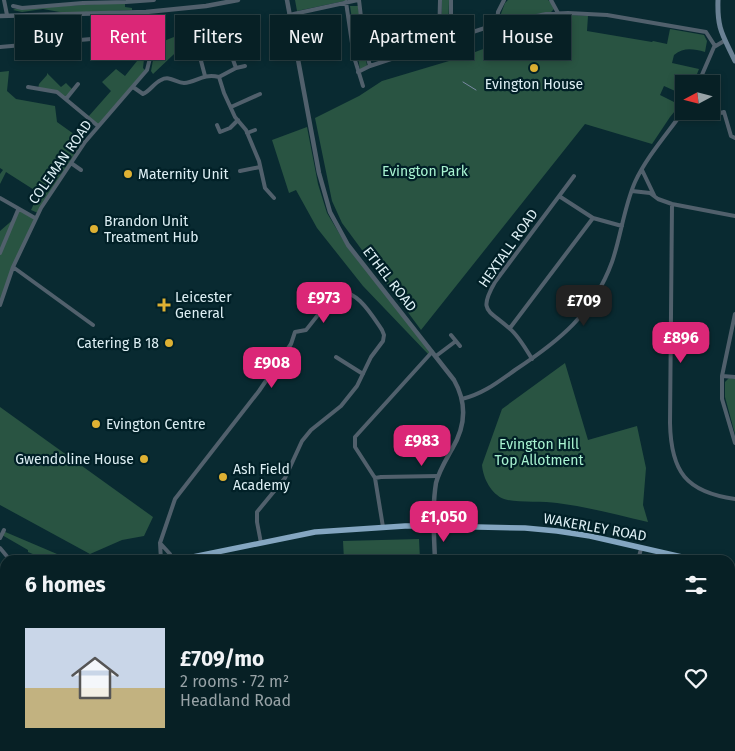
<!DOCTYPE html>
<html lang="en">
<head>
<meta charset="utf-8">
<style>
  body { margin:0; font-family:"Fira Sans",sans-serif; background:#152d32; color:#f1f3f6; height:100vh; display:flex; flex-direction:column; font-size:19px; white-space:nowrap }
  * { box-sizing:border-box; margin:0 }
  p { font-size:16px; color:#98a3a7 }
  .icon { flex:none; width:28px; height:28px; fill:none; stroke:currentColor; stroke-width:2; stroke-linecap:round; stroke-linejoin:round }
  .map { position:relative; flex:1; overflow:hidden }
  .sheet { position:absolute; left:0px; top:555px; width:735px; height:196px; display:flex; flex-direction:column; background:#072025; border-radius:15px 15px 0 0; box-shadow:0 2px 8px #0003,0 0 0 1px #283e42 }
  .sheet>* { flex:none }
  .banner { position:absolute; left:15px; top:15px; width:705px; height:45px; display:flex; gap:10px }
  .needle { width:32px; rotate:263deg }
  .controls { position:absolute; left:675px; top:75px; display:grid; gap:10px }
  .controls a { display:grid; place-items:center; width:45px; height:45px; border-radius:0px; background:#072025; box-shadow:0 2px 8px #0003,0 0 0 1px #283e42; font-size:25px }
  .price { position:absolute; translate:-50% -42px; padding:0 11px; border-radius:10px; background:#db2777; color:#fff; font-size:16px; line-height:32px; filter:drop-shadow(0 1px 2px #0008) }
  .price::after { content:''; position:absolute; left:50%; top:30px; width:15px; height:11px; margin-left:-8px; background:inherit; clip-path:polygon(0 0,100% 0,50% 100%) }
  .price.selected { background:#222; color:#fff }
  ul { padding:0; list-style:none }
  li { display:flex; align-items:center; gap:15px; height:125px; padding:0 25px }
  li span { display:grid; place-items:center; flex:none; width:140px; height:100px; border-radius:0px; color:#555 }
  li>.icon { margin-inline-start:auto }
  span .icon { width:60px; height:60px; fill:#fffc; stroke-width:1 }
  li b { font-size:21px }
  h2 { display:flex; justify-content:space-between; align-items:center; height:60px; padding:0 25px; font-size:21px }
  .tag { padding:0 18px; border-radius:0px; background:#072025; box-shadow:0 2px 8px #0003,0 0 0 1px #283e42; font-size:18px; line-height:45px }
  .tag.selected { background:#db2777; color:#fff }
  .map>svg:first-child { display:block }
  .green { fill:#295442 }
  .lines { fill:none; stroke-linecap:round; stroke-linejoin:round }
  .stream { stroke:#7b8aa4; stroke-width:1 }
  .minor { stroke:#51606c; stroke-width:4 }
  .tertiary { stroke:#51606c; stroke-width:4.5 }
  .secondary { stroke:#6a8194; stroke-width:5 }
  .trunk { stroke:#84a6c1; stroke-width:5.5 }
  .poi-dot { fill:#deb133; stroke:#012027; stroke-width:2 }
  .labels { text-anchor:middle; stroke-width:4.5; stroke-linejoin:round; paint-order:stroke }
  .poi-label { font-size:14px; fill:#ddeff4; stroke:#012027; text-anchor:start }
  .street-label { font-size:14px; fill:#ddeff4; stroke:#012027 }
  .park-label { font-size:14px; fill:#a8f3d1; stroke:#012027 }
</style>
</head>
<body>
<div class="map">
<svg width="735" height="751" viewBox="0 0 735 751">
  <rect width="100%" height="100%" fill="#092a31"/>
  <path class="green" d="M295 0H349L297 11Z
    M442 0H449L448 36 441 38Z
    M508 0H548L552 3 554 9 551 12 499 19 505 3Z
    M98 4H125V7L132 8V10L65 13 43 9 22 12 13 10 15 9Z
    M350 6H358L367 66 360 70Z
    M243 15 244 20 209 27 192 37 153 74 151 71 156 44 174 37 176 39 187 38 198 22Z
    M571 15 588 16 587 31 652 42 653 41 667 44 670 29 704 35 707 41 705 52C693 49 684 47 674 55L672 63 699 69 693 84H684V95L664 86 660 95 680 105 670 117 652 144 585 124 421 330 342 223 332 201 315 118 359 96 382 81 459 58 502 42 556 34 555 16Z
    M145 51 143 68 145 70 98 126 88 117 111 91 102 82 116 69 125 76Z
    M9 71 7 91 16 99 55 106 57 122 85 142 38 213 31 210 39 193 6 172 0 184V174L3 170 0 168V72Z
    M47 73 61 87 66 83 73 90 66 99 57 92 38 89 39 84 47 75Z
    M307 127 318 184 327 213 348 248 432 352 429 355 363 286 317 228 296 190 289 193 272 140Z
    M18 210 35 218 13 267 0 305V231L16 217Z
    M565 363 588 440 637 426 646 468 643 505 648 522C618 515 588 507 557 503 544 501 515 503 504 499 491 494 483 478 482 465L502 409Z
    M729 378 735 379V434L725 397V382Z
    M0 407 153 517 144 536 122 540 90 554 0 505Z
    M3 531 57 554 53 560H47L28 552V550L2 535Z
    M419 539 420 560H344L343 541Z
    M5 658V718L0 726V659Z"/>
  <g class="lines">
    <path class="stream" d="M463 82 476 90"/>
    <path class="minor" d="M4 0 7 15
      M359 0 364 43 370 66
      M451 0V39
      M551 0 558 13
      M346 2 354 57 363 86
      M13 6 22 8 83 3 126 2 154 0
      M289 15 358 0
      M497 24 498 12 504 0
      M402 30 409 53
      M226 41 247 33
      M439 43 440 0
      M0 47 148 34
      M195 49 200 57 205 76
      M236 68 245 66
      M358 72 370 66 497 24 546 14 568 13 607 15 706 32 715 46
      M219 77 236 68 223 32
      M698 84 714 47 724 41
      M28 87 57 92 98 126
      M133 87 143 94C150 91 154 83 161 80 170 75 176 83 184 83 196 83 202 73 219 77L224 93 235 117 246 130 259 161 265 188 274 198
      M66 99 78 84
      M231 107 260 94
      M720 113 724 112 731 136 735 138
      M217 125 220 132 230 128 238 120
      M247 133 255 130
      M71 163 81 170
      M642 170 654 195
      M240 171 260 167
      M632 191 650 193 658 199 672 204 735 216
      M559 196 593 218 622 226
      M0 198 35 218
      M672 204 670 423C671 472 686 492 735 499
      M0 253 18 210
      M13 267 93 325
      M0 305 13 267 41 208 85 142 147 70 150 58 146 12
      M735 314 722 376 735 377
      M510 328 593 218
      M451 335 460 346
      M436 356 456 341
      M336 357 363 374
      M532 359C526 349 518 335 509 328 488 309 478 312 495 282L574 176
      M722 376V399L735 443
      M462 399C483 394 498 382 515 370 559 341 593 314 612 262 621 236 624 207 635 182 647 156 668 133 684 110
      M375 478 381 477 438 476
      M383 527 375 478 355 447V437L432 352
      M0 538 4 530
      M160 543 170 554V560
      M0 548 10 560
      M161 560 160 543 175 499 259 391 291 344 295 332 306 330C312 323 331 297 336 294 355 285 373 317 382 330L384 335 383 341 371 357 357 386 341 406 311 430 302 441 285 478 257 512V522L261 543
      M638 560 641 549
      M158 746V751
      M180 746 199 748
      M529 746V751
      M640 746 649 751
      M726 746 735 748
      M23 751 26 746"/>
    <path class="tertiary" d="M287 0 319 173 330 212 348 245 454 380C467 403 466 426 452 449 446 460 439 471 436 483 432 508 434 535 435 560
      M0 16 146 12 206 6 238 0
      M730 703 735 693
      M471 746 472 751
      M260 751 261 746
      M706 751 709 746"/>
    <path class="secondary" d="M718 0C717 30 723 35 735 61"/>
    <path class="trunk" d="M178 560 315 532 405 526H434L525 528 557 531 590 536 695 560
      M730 568 735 569
      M0 626 5 625"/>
  </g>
  <g class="poi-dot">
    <circle cx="534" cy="68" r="5"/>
    <circle cx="128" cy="174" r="5"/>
    <circle cx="94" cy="229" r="5"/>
    <path d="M161.5 297.5h5v5h5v5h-5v5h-5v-5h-5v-5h5z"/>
    <circle cx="169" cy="343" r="5"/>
    <circle cx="96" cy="424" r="5"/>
    <circle cx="144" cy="459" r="5"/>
    <circle cx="223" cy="477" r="5"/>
  </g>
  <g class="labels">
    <g class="poi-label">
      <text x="534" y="89" text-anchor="middle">Evington House</text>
      <text x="138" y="179">Maternity Unit</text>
      <text x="104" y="226">Brandon Unit<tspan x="104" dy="16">Treatment Hub</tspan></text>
      <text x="175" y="302">Leicester<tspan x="175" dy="16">General</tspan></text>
      <text x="159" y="348" text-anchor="end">Catering B 18</text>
      <text x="106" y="429">Evington Centre</text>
      <text x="134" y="464" text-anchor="end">Gwendoline House</text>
      <text x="233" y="474">Ash Field<tspan x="233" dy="16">Academy</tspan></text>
    </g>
    <g class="street-label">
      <text transform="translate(60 162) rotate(-55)" y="5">COLEMAN ROAD</text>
      <text transform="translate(508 248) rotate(-55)" y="5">HEXTALL ROAD</text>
      <text transform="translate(390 279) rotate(52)" y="5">ETHEL ROAD</text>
      <text transform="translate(595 527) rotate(10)" y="5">WAKERLEY ROAD</text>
    </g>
    <g class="park-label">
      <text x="425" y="176">Evington Park</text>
      <text x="539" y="449">Evington Hill<tspan x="539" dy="16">Top Allotment</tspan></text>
    </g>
  </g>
</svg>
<div class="controls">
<a><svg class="needle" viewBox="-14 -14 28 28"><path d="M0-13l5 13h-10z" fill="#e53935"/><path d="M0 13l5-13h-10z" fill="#98a3a7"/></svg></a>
</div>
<b class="price" style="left:324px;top:324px">£973</b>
<b class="price selected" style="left:584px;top:327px">£709</b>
<b class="price" style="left:681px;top:364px">£896</b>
<b class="price" style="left:272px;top:389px">£908</b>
<b class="price" style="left:422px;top:467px">£983</b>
<b class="price" style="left:444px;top:543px">£1,050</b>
<div class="banner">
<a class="tag">Buy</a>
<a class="tag selected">Rent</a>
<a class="tag">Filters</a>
<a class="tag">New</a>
<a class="tag">Apartment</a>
<a class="tag">House</a>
</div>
<section class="sheet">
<h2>6 homes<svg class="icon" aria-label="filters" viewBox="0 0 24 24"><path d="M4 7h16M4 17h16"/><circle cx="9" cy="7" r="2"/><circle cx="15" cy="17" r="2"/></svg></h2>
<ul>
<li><span style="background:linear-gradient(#c9d6e8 60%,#c2b280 0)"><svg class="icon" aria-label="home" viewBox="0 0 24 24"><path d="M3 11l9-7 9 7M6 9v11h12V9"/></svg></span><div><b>£709/mo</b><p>2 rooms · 72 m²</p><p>Headland Road</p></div><svg class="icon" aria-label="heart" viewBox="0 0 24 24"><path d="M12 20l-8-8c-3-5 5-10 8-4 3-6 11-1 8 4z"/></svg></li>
</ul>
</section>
</div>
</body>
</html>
